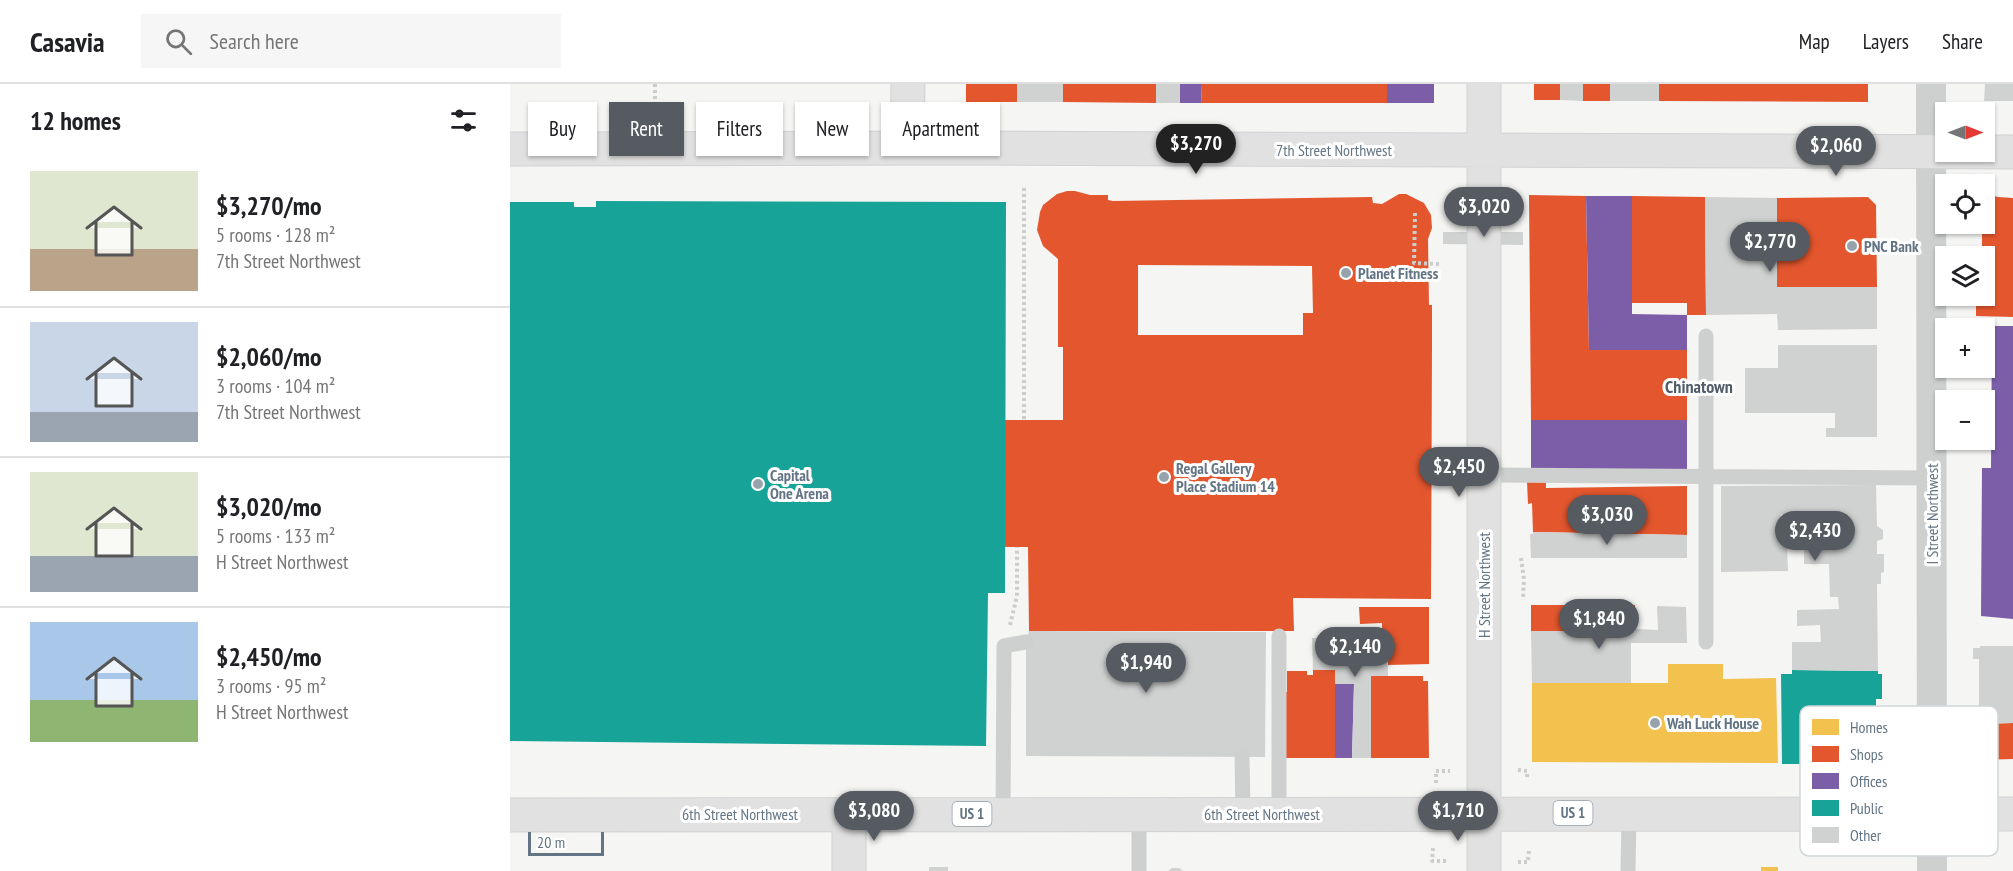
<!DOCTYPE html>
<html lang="en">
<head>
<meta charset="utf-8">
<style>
  body { margin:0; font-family:"PT Sans Narrow",sans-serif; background:#f6f6f6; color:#202124; height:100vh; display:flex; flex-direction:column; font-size:22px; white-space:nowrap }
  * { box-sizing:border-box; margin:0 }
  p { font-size:20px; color:#757577 }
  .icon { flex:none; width:33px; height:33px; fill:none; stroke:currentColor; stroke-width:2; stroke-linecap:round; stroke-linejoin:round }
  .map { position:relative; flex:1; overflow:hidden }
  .side { display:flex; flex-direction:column; background:#fff; width:510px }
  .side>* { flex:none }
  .top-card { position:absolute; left:18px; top:18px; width:570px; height:54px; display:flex; gap:12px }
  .needle { width:39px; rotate:90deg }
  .buttons { position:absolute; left:1425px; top:18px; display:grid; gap:12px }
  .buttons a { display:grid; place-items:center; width:60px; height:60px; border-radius:0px; background:#fff; box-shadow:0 2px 4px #0004; font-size:30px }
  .scale { position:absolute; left:18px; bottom:15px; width:76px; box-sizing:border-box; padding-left:6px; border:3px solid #637585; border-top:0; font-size:16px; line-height:21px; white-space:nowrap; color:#637585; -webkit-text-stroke:4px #fff; paint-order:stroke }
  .price { position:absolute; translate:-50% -51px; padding:0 14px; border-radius:21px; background:#555b61; color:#fff; font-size:20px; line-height:39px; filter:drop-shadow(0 2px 3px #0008) }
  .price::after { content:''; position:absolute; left:50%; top:36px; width:18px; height:14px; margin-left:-9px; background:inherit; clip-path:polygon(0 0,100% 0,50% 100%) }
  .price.current { background:#222; color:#fff }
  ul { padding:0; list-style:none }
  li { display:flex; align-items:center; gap:18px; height:150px; padding:0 30px }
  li+li { border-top:2px solid #e0e0e0 }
  li span { display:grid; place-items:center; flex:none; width:168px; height:120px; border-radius:0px; color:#555 }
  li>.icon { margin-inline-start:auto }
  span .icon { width:72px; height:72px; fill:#fffc; stroke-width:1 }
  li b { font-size:26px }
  h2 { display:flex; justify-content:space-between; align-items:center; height:72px; padding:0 30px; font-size:26px }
  .chip { padding:0 21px; border-radius:0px; background:#fff; box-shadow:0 2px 4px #0004; font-size:21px; line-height:54px }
  .chip.current { background:#555b61; color:#fff }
  header { display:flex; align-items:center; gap:36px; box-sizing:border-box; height:84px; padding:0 30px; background:#fff; border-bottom:2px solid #e0e0e0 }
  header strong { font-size:28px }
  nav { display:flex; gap:33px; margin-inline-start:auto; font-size:21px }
  .search { width:420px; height:54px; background:#f6f6f6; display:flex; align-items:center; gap:15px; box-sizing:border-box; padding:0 21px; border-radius:0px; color:#757577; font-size:22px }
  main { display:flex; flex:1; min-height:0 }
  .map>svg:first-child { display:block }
  .homes { fill:#f2c14e }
  .shops { fill:#e4572e; fill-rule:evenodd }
  .offices { fill:#7b5ea7 }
  .public { fill:#17a398 }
  .building { fill:#d0d1d1 }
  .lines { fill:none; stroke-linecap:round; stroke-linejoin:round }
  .secondary-casing { stroke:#d0d2d3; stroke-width:35 }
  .highway-casing { stroke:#d2d3d3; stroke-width:35 }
  .path { stroke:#cccdcd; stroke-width:4; stroke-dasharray:3 3; stroke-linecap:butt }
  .lane { stroke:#ced0d0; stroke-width:15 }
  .street { stroke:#ced0d0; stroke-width:30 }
  .secondary { stroke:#e1e1e2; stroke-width:33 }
  .highway { stroke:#e1e1e2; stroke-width:33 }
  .poi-dot { fill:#96a2ac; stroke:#fff; stroke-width:2 }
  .labels { text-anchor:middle; stroke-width:6; stroke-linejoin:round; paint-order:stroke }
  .shield { fill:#fff; stroke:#929eaa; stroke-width:1.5 }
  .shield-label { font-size:15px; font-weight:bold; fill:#637585 }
  .street-label { font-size:16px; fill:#637585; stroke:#fff }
  .poi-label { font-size:16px; font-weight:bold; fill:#637585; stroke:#fff; text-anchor:start }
  .neighbourhood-label { font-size:18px; font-weight:bold; fill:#515e6a; stroke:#fff }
  .key { fill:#fff; stroke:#d0d6da; stroke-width:1.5 }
  .key-label { font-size:16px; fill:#637585 }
</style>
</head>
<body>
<header>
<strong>Casavia</strong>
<div class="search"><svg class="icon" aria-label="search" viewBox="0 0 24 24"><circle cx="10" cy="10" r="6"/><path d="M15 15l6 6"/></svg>Search here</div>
<nav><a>Map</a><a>Layers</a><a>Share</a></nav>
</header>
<main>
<section class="side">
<h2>12 homes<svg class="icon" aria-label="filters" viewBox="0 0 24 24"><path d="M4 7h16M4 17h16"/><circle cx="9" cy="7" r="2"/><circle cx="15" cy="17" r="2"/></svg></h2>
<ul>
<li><span style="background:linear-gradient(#dfe7d0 65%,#b9a48a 0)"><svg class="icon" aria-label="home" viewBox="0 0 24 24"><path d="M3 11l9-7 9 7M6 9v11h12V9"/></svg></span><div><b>$3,270/mo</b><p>5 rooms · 128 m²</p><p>7th Street Northwest</p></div></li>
<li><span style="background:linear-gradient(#c9d6e8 75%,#9aa5b1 0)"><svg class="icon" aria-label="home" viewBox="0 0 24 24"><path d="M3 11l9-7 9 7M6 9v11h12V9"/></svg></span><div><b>$2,060/mo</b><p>3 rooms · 104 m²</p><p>7th Street Northwest</p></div></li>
<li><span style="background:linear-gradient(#dfe7d0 70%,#9aa5b1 0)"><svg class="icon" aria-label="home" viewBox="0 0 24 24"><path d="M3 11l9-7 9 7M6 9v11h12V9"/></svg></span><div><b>$3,020/mo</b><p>5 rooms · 133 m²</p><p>H Street Northwest</p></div></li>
<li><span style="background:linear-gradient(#a9c7e8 65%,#8fb573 0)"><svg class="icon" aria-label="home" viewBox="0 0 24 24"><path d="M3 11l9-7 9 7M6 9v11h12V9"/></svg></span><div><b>$2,450/mo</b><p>3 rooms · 95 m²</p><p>H Street Northwest</p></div></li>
</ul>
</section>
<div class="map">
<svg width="1503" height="787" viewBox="0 0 1503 787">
  <rect width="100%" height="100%" fill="#f5f5f3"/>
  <path class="homes" d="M1158 580H1213V595L1266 594 1268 679 1022 678V599H1158Z
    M1251 783H1268V787H1251Z"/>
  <path class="shops" d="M456 0H507V18H456Z
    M553 0H646V19L553 18Z
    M692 0H877V19H691Z
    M1024 0H1050V16H1024Z
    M1073 0H1100V17H1073Z
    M1149 0H1358V18L1149 17Z
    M557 107H565L580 111H598V116L603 117 862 113 863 119 872 120 889 110H896L914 119 921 131 922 144 918 155 919 221H922V261L921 515 783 514 784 547H519L518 463H495V336H553V263H548V175L533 162 527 146 530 128 533 121 547 110ZM628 181 802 182 803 229H793V251H628Z
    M1019 111 1076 112 1079 266H1177V336H1021Z
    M1480 111 1488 113 1503 114V233L1466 232V212H1474V172H1472V140H1474V113Z
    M1122 112 1195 113 1196 231H1177V219H1122Z
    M1358 113 1366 121 1367 203H1267V114Z
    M1017 398H1036V404L1177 402V451L1023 448 1022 419 1018 420Z
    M1021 521H1125V545L1069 542V547H1021Z
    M849 523H919V580L878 581 877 553H872V539L850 540Z
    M803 586H825V674H774V608H777V587H797V591H803Z
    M861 592H913V597H918L919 674H861Z
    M1503 639V675L1470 676 1469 640Z"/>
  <path class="offices" d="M670 0H692L691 19H670Z
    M877 0H924V19H877Z
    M1076 112H1122V230L1177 231V266H1079Z
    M1482 242H1503V535L1471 532 1472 384H1481Z
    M1021 336H1177V386H1021Z
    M825 600H844L842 674H825Z"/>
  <path class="public" d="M86 117 496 118 495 509H478L476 662 0 657V118H64V123H86Z
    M1282 586 1368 587V590H1372V615H1366V656H1372V680H1348V676L1296 677 1297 680H1272L1271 590H1282Z"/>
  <path class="building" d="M507 0H553V18H507Z
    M646 0H670V19H646Z
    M1050 0H1073V17L1050 16Z
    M1100 0H1149V17H1100Z
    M1475 0H1503V17H1474Z
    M1195 113 1267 114V203H1367V245L1268 246 1267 230 1196 231Z
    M933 148H1013V161L933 160Z
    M1268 261H1367V353H1316V344H1325V329H1235V284H1268Z
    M1366 401 1367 442 1373 446V455L1367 457V470H1374V488L1371 489V500H1367L1368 587 1282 586V558H1311L1310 541 1287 542V526L1329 525 1328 513H1320L1319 480H1294V460H1327V451H1293V430H1271L1272 460H1277L1278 487 1211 488V402Z
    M1023 448 1177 451V474H1021L1020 450H1023Z
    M1147 522 1176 523 1177 559H1121V599H1022L1021 547H1069V542L1148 546Z
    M519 547 756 548 755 673 516 672V558Z
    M877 553 878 592H861V674H842L844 600H825V586H803L802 554Z
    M1470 562H1503V639L1469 640V575H1463V564H1470Z
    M419 783H438V787H419Z
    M662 784H669L673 787H658Z"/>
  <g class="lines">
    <defs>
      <path id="secondary" d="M397 64 398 0
        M0 65 453 64 1503 68
        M339 730V787
        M974 787V0"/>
      <path id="highway" d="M0 731 1503 730"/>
    </defs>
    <use href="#secondary" class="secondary-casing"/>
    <use href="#highway" class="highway-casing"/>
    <path class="path" d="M145 0V27
      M514 104V336
      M905 129 904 179 929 180
      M1011 474 1014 495 1013 516
      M500 541 507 512V463
      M1008 686 1017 687V696
      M1455 690 1466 692
      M1381 697V689H1388
      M926 699V687H940
      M923 764 922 777H939
      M1008 778H1018L1019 767"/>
    <path class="lane" d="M1196 252V558
      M974 391 1422 394
      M732 673 733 730
      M493 730 494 562 516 558
      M629 730V787
      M769 730V552
      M1118 787 1119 729"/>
    <path class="street" d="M1421 0 1422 787"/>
    <use href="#secondary" class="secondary"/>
    <use href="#highway" class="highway"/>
  </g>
  <g class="poi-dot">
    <circle cx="1342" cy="162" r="6"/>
    <circle cx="836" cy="189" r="6"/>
    <circle cx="654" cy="393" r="6"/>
    <circle cx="248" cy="400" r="6"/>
    <circle cx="1145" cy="639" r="6"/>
  </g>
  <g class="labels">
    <g class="shield">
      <rect x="1043.5" y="717" width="39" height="24" rx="4.5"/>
      <rect x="442.5" y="718" width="39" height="24" rx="4.5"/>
    </g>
    <g class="shield-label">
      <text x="1063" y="734">US 1</text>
      <text x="462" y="735">US 1</text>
    </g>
    <g class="street-label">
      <text x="824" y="72">7th Street Northwest</text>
      <text transform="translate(1422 430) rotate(-90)" y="6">I Street Northwest</text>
      <text transform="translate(974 501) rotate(-90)" y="6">H Street Northwest</text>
      <text x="230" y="736">6th Street Northwest</text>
      <text x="752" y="736">6th Street Northwest</text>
    </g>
    <g class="poi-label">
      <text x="1354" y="168">PNC Bank</text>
      <text x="848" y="195">Planet Fitness</text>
      <text x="666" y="390">Regal Gallery<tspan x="666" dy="18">Place Stadium 14</tspan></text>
      <text x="260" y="397">Capital<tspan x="260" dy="18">One Arena</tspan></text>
      <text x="1157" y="645">Wah Luck House</text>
    </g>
    <g class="neighbourhood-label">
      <text x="1189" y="309">Chinatown</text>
    </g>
  </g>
  <rect x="1290" y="622" width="198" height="150" rx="9" class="key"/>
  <rect x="1302" y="635" width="27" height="16" fill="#f2c14e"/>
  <rect x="1302" y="662" width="27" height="16" fill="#e4572e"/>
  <rect x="1302" y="689" width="27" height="16" fill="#7b5ea7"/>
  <rect x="1302" y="716" width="27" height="16" fill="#17a398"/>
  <rect x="1302" y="743" width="27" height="16" fill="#d0d1d1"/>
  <g class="key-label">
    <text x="1340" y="649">Homes</text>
    <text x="1340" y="676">Shops</text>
    <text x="1340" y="703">Offices</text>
    <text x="1340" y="730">Public</text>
    <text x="1340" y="757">Other</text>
  </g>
</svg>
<div class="buttons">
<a><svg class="needle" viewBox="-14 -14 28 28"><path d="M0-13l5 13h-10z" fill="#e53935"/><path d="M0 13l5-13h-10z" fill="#757577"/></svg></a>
<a><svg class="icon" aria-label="locate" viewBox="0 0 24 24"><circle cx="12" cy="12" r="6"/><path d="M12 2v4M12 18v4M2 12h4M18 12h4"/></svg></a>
<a><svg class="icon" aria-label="layers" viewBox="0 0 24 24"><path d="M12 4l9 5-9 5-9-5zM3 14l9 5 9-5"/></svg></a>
<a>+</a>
<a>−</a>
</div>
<div class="scale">20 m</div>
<b class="price current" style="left:686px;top:91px">$3,270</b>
<b class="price" style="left:1326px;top:93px">$2,060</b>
<b class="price" style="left:974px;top:154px">$3,020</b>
<b class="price" style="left:1260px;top:189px">$2,770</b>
<b class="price" style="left:949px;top:414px">$2,450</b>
<b class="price" style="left:1097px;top:462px">$3,030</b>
<b class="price" style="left:1305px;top:478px">$2,430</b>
<b class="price" style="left:1089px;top:566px">$1,840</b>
<b class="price" style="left:845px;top:594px">$2,140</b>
<b class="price" style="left:636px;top:610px">$1,940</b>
<b class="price" style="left:364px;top:758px">$3,080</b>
<b class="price" style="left:948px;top:758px">$1,710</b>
<div class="top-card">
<a class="chip">Buy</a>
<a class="chip current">Rent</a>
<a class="chip">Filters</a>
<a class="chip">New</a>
<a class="chip">Apartment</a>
</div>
</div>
</main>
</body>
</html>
